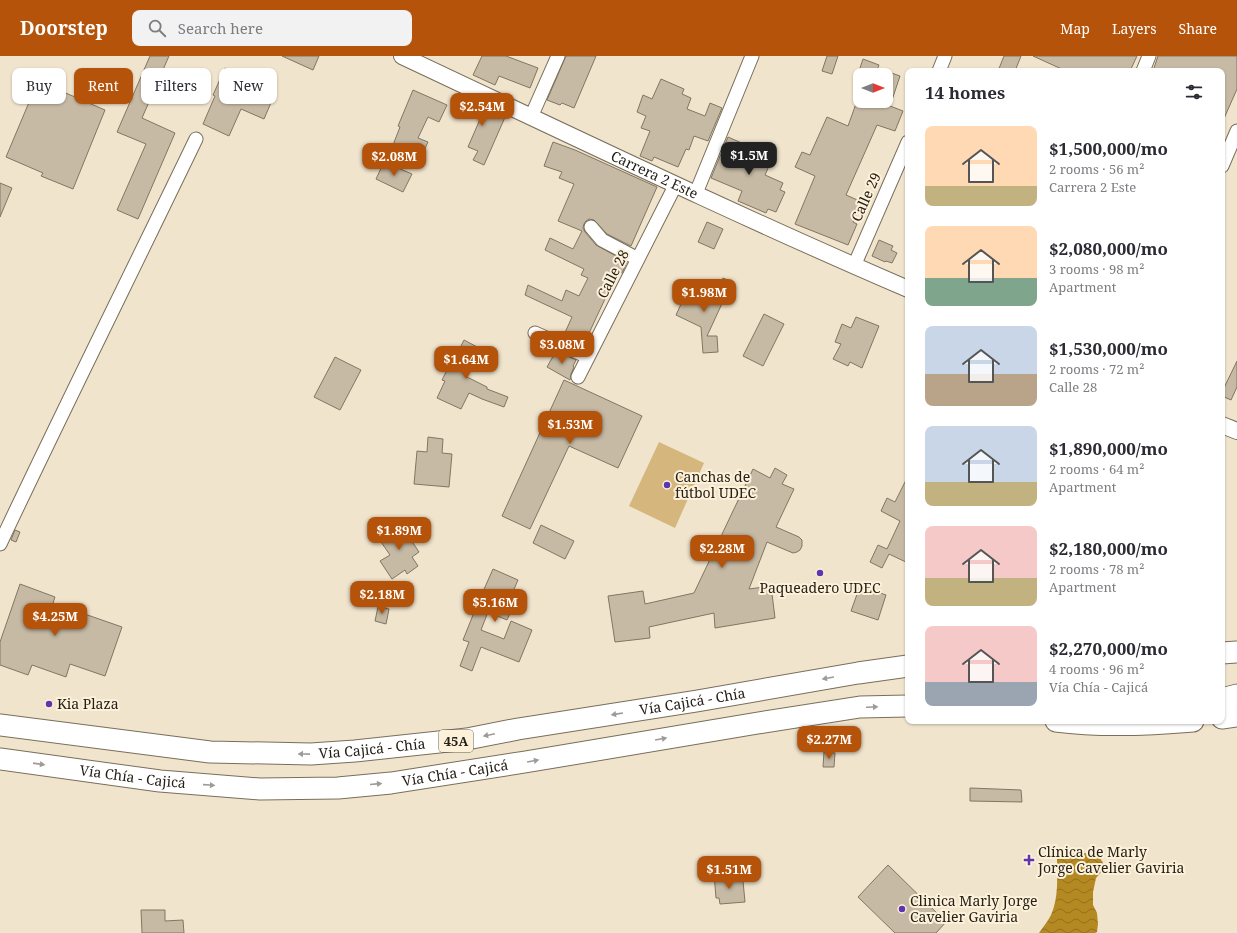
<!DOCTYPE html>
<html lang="en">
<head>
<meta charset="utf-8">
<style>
  body { margin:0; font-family:"Noto Serif",serif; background:#f2f2f3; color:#2b2b33; height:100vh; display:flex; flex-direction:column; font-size:15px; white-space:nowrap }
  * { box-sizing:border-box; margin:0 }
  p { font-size:13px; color:#7c7c81 }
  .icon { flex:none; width:22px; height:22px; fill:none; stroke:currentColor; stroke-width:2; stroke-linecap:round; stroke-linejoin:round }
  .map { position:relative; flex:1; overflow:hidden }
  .panel { position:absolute; left:905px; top:12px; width:320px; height:656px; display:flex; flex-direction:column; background:#fff; border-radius:8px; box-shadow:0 1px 3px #0004 }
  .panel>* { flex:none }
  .banner { position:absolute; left:12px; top:12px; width:380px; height:36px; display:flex; gap:8px }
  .needle { width:26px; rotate:90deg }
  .fabs { position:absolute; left:853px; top:12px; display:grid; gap:8px }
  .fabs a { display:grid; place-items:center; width:40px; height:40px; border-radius:8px; background:#fff; box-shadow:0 1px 3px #0004; font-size:20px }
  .price { position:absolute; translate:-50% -34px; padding:0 9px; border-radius:8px; background:#b45309; color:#fff; font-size:13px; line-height:26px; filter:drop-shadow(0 1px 2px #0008) }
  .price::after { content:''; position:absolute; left:50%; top:24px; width:12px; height:9px; margin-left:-6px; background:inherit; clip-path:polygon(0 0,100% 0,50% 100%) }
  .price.on { background:#222; color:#fff }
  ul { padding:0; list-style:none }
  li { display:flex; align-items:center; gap:12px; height:100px; padding:0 20px }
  li span { display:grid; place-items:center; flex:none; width:112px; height:80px; border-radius:8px; color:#555 }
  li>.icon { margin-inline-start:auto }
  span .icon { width:48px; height:48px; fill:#fffc; stroke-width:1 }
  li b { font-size:17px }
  h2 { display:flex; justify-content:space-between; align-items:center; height:48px; padding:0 20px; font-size:17px }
  .tag { padding:0 14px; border-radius:8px; background:#fff; box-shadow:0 1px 3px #0004; font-size:14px; line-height:36px }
  .tag.on { background:#b45309; color:#fff }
  header { display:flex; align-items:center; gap:24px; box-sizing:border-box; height:56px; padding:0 20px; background:#b45309; color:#fff }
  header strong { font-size:19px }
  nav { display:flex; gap:22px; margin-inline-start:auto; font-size:14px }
  .search { width:280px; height:36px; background:#f2f2f3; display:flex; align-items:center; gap:10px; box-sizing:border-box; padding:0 14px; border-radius:8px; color:#7c7c81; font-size:15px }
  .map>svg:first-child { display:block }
  .green { fill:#d5b77e }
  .water { fill:url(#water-waves) }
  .building { fill:#c6baa5; stroke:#817662 }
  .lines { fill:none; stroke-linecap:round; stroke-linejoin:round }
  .minor-casing { stroke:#796e5a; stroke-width:15 }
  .tertiary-casing { stroke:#796e5a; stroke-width:18 }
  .trunk-casing { stroke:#796e5a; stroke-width:23 }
  .minor { stroke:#fff; stroke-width:13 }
  .tertiary { stroke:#fff; stroke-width:16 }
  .trunk { stroke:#fff; stroke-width:21 }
  .oneway { fill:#9d9b97 }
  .poi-dot { fill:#5e35ad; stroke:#fdf1da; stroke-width:1.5 }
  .labels { text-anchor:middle; stroke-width:4; stroke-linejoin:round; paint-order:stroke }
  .shield { fill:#fdf1da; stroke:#665f52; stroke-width:1 }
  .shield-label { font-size:13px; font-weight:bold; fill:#252018 }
  .street-label { font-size:14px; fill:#252018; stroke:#fdf1da }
  .poi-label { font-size:14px; fill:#252018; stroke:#fdf1da; text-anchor:start }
</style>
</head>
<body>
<header>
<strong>Doorstep</strong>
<div class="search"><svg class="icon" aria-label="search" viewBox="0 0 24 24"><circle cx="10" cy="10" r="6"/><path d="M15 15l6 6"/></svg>Search here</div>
<nav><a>Map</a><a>Layers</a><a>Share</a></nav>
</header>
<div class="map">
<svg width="1237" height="877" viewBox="0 0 1237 877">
  <defs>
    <pattern id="water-waves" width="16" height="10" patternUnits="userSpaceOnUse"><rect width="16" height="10" fill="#b58921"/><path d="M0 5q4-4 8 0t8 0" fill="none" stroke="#93701c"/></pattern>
  </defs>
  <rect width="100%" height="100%" fill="#f0e4cd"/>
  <path class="green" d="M659 386 704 407 675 472 629 450Z"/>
  <path class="water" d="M1064 796H1077L1091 798 1100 802 1103 807V814L1096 822 1093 836V849L1097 857 1098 868 1097 876 1095 877H1039C1043 871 1048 865 1051 859 1059 841 1057 821 1057 803Z"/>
  <path class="building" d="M150 0H169L142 62 175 77 138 163 117 154 146 88 117 76Z
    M282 0H319L313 14Z
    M482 0H506L538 12 530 32 499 20 495 29 473 19Z
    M566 0H596L574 52 562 47 560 49 547 44Z
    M827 0H838L832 18 822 15Z
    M1004 0H1021L1015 15H998Z
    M1033 0H1137L1130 15H1066Z
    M1158 0H1237V33L1222 67V15H1153Z
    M863 3 879 9 875 19H869L859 15Z
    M225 12 247 22 244 29 273 42 264 63 241 53 229 80 203 68 215 40 213 39Z
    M886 15 900 20 890 50 903 55 895 75 877 69 846 139 862 146 853 166 857 168 848 189 795 168 815 120 795 111 802 96 810 99 827 61 848 70 857 45H878L886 48Z
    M661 23 684 33 682 38 691 42 687 53 705 60 710 47 722 52 708 85 694 80 689 94 686 93 678 111 654 101 652 105 640 100 650 75 641 72 646 60 637 56 643 39 652 43Z
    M38 25 105 54 73 133 41 120 43 117 6 101Z
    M413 34 447 49 439 66 428 61 418 82 428 86 422 99 409 93 408 95 393 89 400 71 398 70Z
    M460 38 506 59 484 109 473 104 478 95 468 91 481 61 455 50Z
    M728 81 773 101 765 119 783 127 780 134 785 136 776 156 768 153 766 157 738 145 742 135 711 122Z
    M553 86 575 94 657 131 631 190 607 178 594 164 589 163 586 165 584 168 583 172 585 176 596 189 627 206 622 217 618 215 583 290 563 281 572 261 525 239 528 229 562 245 566 234 579 240 588 222 581 219 584 213 545 194 550 182 573 193 582 175 558 165 574 128 559 122 562 116 544 110Z
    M384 106 412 118 403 136 376 123Z
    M0 127 12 132 0 161Z
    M707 166 723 173 714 193 698 186Z
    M879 184 893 190 891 194 897 197 892 207 886 205 885 206 872 200Z
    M723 222 732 226 707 280H717L718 296 703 297 701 271 676 259 688 233 712 244Z
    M764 258 784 268 763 310 743 300Z
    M856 261 879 270 862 312 850 306 848 310 833 303 841 288 835 286 842 268 851 272Z
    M464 284 481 293 467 321 487 331V333L508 341 504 351 482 343 469 337 461 353 437 342 445 325 442 324 449 310 448 309 454 297 457 298Z
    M556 295 576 304 573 310 574 311 571 318 570 324 547 311Z
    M335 301 361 314 340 354 314 341Z
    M1237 305V331L1231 344 1222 340V336Z
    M564 324 642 360 618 412 569 390 530 473 502 460Z
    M428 381 443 383 442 397 452 398 449 431 414 428 417 395 427 396Z
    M775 412 787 419 782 428 794 433 776 471 799 481 802 484V490L800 494 797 496 793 497 767 486 749 533 771 530 775 562 715 572 714 557 649 571 650 582 615 586 608 540 643 535 645 548 694 537 753 413 770 422Z
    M908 420V507L889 498 882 512 870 506 878 489 887 493 900 465 881 455 887 442 895 446Z
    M406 467 413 479 409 481 419 496 412 501 418 510 407 518 405 514 392 523 380 505 390 499 377 480 389 472 392 476Z
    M541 469 574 485 565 503 533 487Z
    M15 474 20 476 16 486 11 484Z
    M493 513 518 524 508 547 514 549 507 564 488 556 481 574 504 583 511 565 532 574 519 606 481 591 472 615 460 610 469 586 463 584 477 549Z
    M20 528 55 541 53 547 122 571 105 620 70 608 66 621 32 609 28 619 0 609V586Z
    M860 530 886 539 878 564 851 555Z
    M378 551 389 553 386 568 375 565Z
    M824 696 835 697 834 711H823Z
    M970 732 1021 734 1022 746 970 745Z
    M888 809 946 866 936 877H895L858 841Z
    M723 817 724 826 743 825 745 846 720 848 719 842H716L714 818Z
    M141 854H165V865L183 864 184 877H142Z"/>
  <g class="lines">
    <defs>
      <path id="minor" d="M939 15 945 0
        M1143 15 1149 0
        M531 61 558 0
        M1222 110 1237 75
        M696 137 752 0
        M591 171 602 184 638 203
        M854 210 908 86
        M535 277 588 301
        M578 321 676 128
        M0 488C64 352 131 218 196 83"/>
      <g id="tertiary">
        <path id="s1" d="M402 0C570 79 738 160 908 233"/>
        <path d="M1222 369 1237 375"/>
      </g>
      <g id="trunk">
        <path d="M1222 597 1237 596"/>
        <path d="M1222 643 1237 639"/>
        <path d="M1222 662 1237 660"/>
        <path d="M1056 665C1102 671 1147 669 1193 665"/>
        <path id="s2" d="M0 669 210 696 311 698 355 695 467 683 518 673 697 645 858 617 908 610"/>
        <path id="s3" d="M0 703 160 725 260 733 338 732 391 727 525 706 758 667 860 651 908 650"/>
      </g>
    </defs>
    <use href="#minor" class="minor-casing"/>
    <use href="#tertiary" class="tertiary-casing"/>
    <use href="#trunk" class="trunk-casing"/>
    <use href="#minor" class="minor"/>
    <use href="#tertiary" class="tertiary"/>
    <use href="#trunk" class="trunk"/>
  </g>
  <defs><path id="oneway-solid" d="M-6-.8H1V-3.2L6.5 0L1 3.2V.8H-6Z"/></defs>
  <g class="oneway">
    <use href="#oneway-solid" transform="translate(828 622) rotate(170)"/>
    <use href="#oneway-solid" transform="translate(872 651) rotate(-3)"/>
    <use href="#oneway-solid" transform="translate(617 658) rotate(171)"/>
    <use href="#oneway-solid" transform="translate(489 679) rotate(168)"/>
    <use href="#oneway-solid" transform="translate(661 683) rotate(-10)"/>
    <use href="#oneway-solid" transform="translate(304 698) rotate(-179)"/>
    <use href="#oneway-solid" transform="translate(533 705) rotate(-10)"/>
    <use href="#oneway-solid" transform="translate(39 708) rotate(8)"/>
    <use href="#oneway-solid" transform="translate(376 728) rotate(-5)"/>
    <use href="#oneway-solid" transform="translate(209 729) rotate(4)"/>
  </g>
  <g class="poi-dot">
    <circle cx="667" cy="429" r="4"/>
    <circle cx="820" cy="517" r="4"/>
    <circle cx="49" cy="648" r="4"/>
    <path d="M1027 798h4v4h4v4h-4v4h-4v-4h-4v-4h4z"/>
    <circle cx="902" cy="853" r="4"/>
  </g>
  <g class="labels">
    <rect class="shield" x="439" y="674" width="34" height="22" rx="3"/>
    <g class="shield-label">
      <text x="456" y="690">45A</text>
    </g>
    <g class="street-label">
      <text dy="5" stroke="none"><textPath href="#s1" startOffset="279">Carrera 2 Este</textPath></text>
      <text transform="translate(866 141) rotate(-66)" y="5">Calle 29</text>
      <text transform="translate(613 218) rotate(-63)" y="5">Calle 28</text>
      <text dy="5" stroke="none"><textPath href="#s2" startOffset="698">Vía Cajicá - Chía</textPath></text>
      <text dy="5" stroke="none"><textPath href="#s2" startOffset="374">Vía Cajicá - Chía</textPath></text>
      <text dy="5" stroke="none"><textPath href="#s3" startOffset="458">Vía Chía - Cajicá</textPath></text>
      <text dy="5" stroke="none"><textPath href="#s3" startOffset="134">Vía Chía - Cajicá</textPath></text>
    </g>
    <g class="poi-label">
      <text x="675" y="426">Canchas de<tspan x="675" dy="16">fútbol UDEC</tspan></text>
      <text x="820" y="537" text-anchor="middle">Paqueadero UDEC</text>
      <text x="57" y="653">Kia Plaza</text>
      <text x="1038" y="801">Clínica de Marly<tspan x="1038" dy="16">Jorge Cavelier Gaviria</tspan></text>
      <text x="910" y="850">Clinica Marly Jorge<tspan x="910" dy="16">Cavelier Gaviria</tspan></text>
    </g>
  </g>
</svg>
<div class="fabs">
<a><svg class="needle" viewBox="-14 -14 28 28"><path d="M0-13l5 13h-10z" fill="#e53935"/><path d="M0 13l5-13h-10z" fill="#7c7c81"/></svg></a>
</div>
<b class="price" style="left:482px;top:71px">$2.54M</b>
<b class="price on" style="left:749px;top:120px">$1.5M</b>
<b class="price" style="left:394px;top:121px">$2.08M</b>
<b class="price" style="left:704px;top:257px">$1.98M</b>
<b class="price" style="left:562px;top:309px">$3.08M</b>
<b class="price" style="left:466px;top:324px">$1.64M</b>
<b class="price" style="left:570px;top:389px">$1.53M</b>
<b class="price" style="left:399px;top:495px">$1.89M</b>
<b class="price" style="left:722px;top:513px">$2.28M</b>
<b class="price" style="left:382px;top:559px">$2.18M</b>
<b class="price" style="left:495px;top:567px">$5.16M</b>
<b class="price" style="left:55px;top:581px">$4.25M</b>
<b class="price" style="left:829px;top:704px">$2.27M</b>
<b class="price" style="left:729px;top:834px">$1.51M</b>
<div class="banner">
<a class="tag">Buy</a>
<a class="tag on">Rent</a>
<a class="tag">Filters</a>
<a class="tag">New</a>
</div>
<section class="panel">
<h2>14 homes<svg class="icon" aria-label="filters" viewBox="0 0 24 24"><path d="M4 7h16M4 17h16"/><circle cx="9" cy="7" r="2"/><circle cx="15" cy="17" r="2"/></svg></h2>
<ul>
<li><span style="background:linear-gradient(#ffd9b3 75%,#c2b280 0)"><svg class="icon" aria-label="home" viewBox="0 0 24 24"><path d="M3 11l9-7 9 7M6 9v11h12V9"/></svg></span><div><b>$1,500,000/mo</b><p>2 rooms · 56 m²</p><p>Carrera 2 Este</p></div></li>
<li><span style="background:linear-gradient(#ffd9b3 65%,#7fa58c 0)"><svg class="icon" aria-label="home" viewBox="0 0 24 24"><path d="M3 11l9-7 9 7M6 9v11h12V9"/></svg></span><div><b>$2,080,000/mo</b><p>3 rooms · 98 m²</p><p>Apartment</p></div></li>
<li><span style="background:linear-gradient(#c9d6e8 60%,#b9a48a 0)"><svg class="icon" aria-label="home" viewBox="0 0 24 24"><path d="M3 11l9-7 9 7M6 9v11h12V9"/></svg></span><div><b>$1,530,000/mo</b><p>2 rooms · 72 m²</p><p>Calle 28</p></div></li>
<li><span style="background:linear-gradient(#c9d6e8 70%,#c2b280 0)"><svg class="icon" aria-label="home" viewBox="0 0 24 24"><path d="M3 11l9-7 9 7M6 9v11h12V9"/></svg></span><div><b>$1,890,000/mo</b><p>2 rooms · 64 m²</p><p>Apartment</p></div></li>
<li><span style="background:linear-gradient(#f6c9c9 65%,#c2b280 0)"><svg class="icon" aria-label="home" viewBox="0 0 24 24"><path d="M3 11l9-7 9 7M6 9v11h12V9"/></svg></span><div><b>$2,180,000/mo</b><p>2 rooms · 78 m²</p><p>Apartment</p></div></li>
<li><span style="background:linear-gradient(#f6c9c9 70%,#9aa5b1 0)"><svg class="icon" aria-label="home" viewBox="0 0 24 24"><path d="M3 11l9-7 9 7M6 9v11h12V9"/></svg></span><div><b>$2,270,000/mo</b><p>4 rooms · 96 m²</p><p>Vía Chía - Cajicá</p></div></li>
</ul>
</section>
</div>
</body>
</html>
